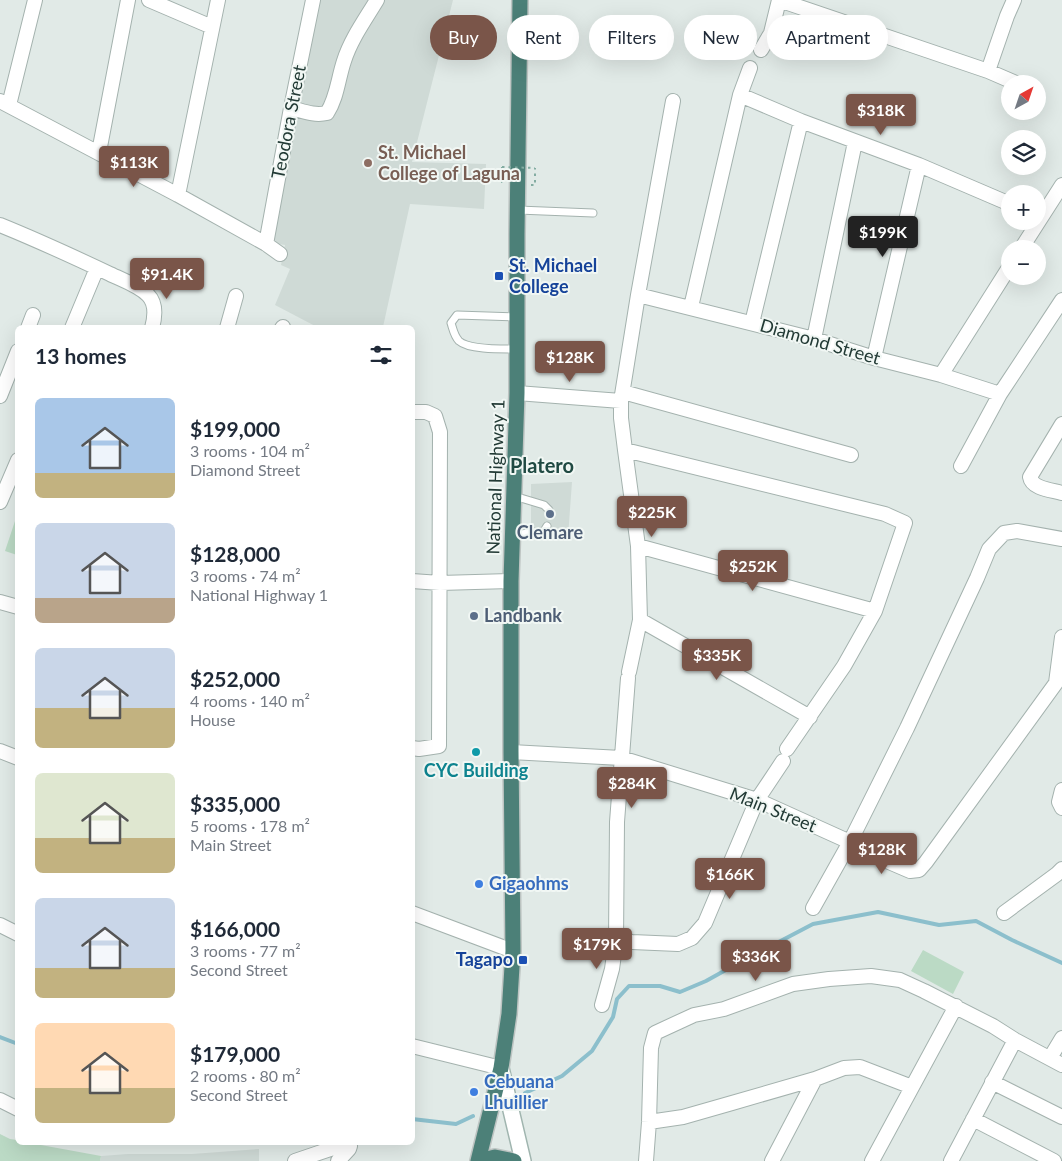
<!DOCTYPE html>
<html lang="en">
<head>
<meta charset="utf-8">
<style>
  body { margin:0; font-family:Lato,sans-serif; background:#f2f2f3; color:#1f2937; height:100vh; display:flex; flex-direction:column; font-size:19px; white-space:nowrap }
  * { box-sizing:border-box; margin:0 }
  p { font-size:16px; color:#747a83 }
  .icon { flex:none; width:28px; height:28px; fill:none; stroke:currentColor; stroke-width:2; stroke-linecap:round; stroke-linejoin:round }
  .map { position:relative; flex:1; overflow:hidden }
  .sheet { position:absolute; left:15px; top:325px; width:400px; height:820px; display:flex; flex-direction:column; background:#fff; border-radius:8px; box-shadow:0 5px 20px #0002 }
  .sheet>* { flex:none }
  .top-card { position:absolute; left:430px; top:15px; width:475px; height:45px; display:flex; gap:10px }
  .needle { width:32px; rotate:40deg }
  .tools { position:absolute; left:1001px; top:75px; display:grid; gap:10px }
  .tools a { display:grid; place-items:center; width:45px; height:45px; border-radius:50%; background:#fff; box-shadow:0 5px 20px #0002; font-size:25px }
  .price { position:absolute; translate:-50% -42px; padding:0 11px; border-radius:5px; background:#7a5549; color:#fff; font-size:16px; line-height:32px; filter:drop-shadow(0 1px 2px #0008) }
  .price::after { content:''; position:absolute; left:50%; top:30px; width:15px; height:11px; margin-left:-8px; background:inherit; clip-path:polygon(0 0,100% 0,50% 100%) }
  .price.current { background:#222; color:#fff }
  ul { padding:0; list-style:none }
  li { display:flex; align-items:center; gap:15px; height:125px; padding:0 20px }
  li span { display:grid; place-items:center; flex:none; width:140px; height:100px; border-radius:8px; color:#555 }
  li>.icon { margin-inline-start:auto }
  span .icon { width:60px; height:60px; fill:#fffc; stroke-width:1 }
  li b { font-size:21px }
  h2 { display:flex; justify-content:space-between; align-items:center; height:60px; padding:0 20px; font-size:21px }
  .pill { padding:0 18px; border-radius:22px; background:#fff; box-shadow:0 5px 20px #0002; font-size:18px; line-height:45px }
  .pill.current { background:#7a5549; color:#fff }
  .map>svg:first-child { display:block }
  .built { fill:#cfdad6 }
  .green { fill:#bbdac5 }
  .lines { fill:none; stroke-linecap:round; stroke-linejoin:round }
  .stream { stroke:#8cbfcc; stroke-width:4 }
  .service-casing { stroke:#a4b2ae; stroke-width:9 }
  .minor-casing { stroke:#a4b2ae; stroke-width:16 }
  .secondary-casing { stroke:#a0b5af; stroke-width:18 }
  .trunk-casing { stroke:#bdc4c2; stroke-width:18 }
  .path { stroke:#83aca2; stroke-width:2; stroke-dasharray:2.5 4; stroke-linecap:butt }
  .service { stroke:#fff; stroke-width:7 }
  .minor { stroke:#fff; stroke-width:14 }
  .secondary { stroke:#fff; stroke-width:15 }
  .trunk { stroke:#4c8078; stroke-width:15 }
  .path-bridge { stroke:#83aca2; stroke-width:2; stroke-dasharray:2.5 4; stroke-linecap:butt }
  .education-dot { fill:#8d6e63; stroke:#f1f7f4; stroke-width:2 }
  .transit-dot { fill:#1a4fb4; stroke:#f1f7f4; stroke-width:2 }
  .service-dot { fill:#5c6f8a; stroke:#f1f7f4; stroke-width:2 }
  .culture-dot { fill:#0f9aa8; stroke:#f1f7f4; stroke-width:2 }
  .shop-dot { fill:#3f7fe0; stroke:#f1f7f4; stroke-width:2 }
  .labels { text-anchor:middle; stroke-width:4; stroke-linejoin:round; paint-order:stroke }
  .street-label { font-size:18px; fill:#223a35; stroke:#f1f7f4 }
  .education-label { font-size:18px; font-weight:bold; fill:#785e54; stroke:#f1f7f4; text-anchor:start }
  .transit-label { font-size:18px; font-weight:bold; fill:#164399; stroke:#f1f7f4; text-anchor:start }
  .service-label { font-size:18px; font-weight:bold; fill:#4e5e75; stroke:#f1f7f4 }
  .culture-label { font-size:18px; font-weight:bold; fill:#0d838f; stroke:#f1f7f4 }
  .shop-label { font-size:18px; font-weight:bold; fill:#366cbe; stroke:#f1f7f4; text-anchor:start }
  .quarter-label { font-size:20px; font-weight:bold; fill:#204a43; stroke:#f1f7f4 }
</style>
</head>
<body>
<div class="map">
<svg width="1062" height="1161" viewBox="0 0 1062 1161">
  <rect width="100%" height="100%" fill="#e1eae7"/>
  <path class="built" d="M317 0H453L412 162 486 164 484 209 410 204 383 327H317L275 305 290 269 281 265 285 245 273 243Z
    M572 482 568 537 531 538V484Z
    M259 1149V1161H100L101 1156 128 1154H192Z"/>
  <path class="green" d="M15 521 17 522V555L5 551Z
    M923 950 964 972 953 994 911 971Z
    M0 1134 10 1139 17 1140 18 1142 30 1143 101 1156 100 1161H0Z"/>
  <g class="lines">
    <path class="stream" d="M0 1037 18 1044
      M525 1093 562 1076 592 1051 613 1017 617 999 629 986H660L680 992 706 981 733 966 813 924 878 912 939 925 976 921 1012 940 1062 963
      M412 1119 456 1124 473 1116"/>
    <defs>
      <path id="service" d="M518 210 593 213
        M517 349C502 349 469 350 459 341 454 336 453 329 451 323L457 315 517 317
        M514 496 544 505 549 510
        M513 535 544 531 547 526"/>
      <path id="minor" d="M149 0 212 27
        M779 0 988 71 1018 84
        M761 50 771 33 779 0
        M988 71 1007 16 1014 0
        M740 95 801 121 919 165 1010 204
        M0 101 178 195 266 244 280 254
        M9 105 35 0
        M291 108C303 111 314 116 327 113 337 98 338 79 344 61 351 39 365 20 377 0
        M99 152 128 0
        M178 195 218 0
        M0 225C37 240 74 257 110 274 122 280 138 285 148 295 156 303 155 317 152 328
        M266 244 291 108 313 0
        M1021 249 1062 185
        M638 295 814 339 874 358 941 375 1000 394
        M691 307 740 95 750 68
        M752 323 801 121
        M28 328 33 315
        M72 328 97 268
        M227 328 236 296
        M282 328 283 327
        M814 339 855 142
        M874 358 919 165
        M941 375 1010 266
        M623 392 851 455
        M517 393 621 401
        M0 396 18 351
        M412 412H426L435 416 440 432 439 746 419 749 412 748
        M1062 424 1030 477C1032 489 1052 490 1062 493
        M625 450 885 514 905 523 875 611 844 666 787 749
        M961 466 1000 394 1062 300
        M0 502 18 460
        M638 546 875 611
        M412 581 440 583 511 581
        M0 602 18 607
        M640 620 810 717
        M629 672 640 620 638 546 625 450 621 418V401L638 295 673 101
        M0 751 18 758
        M511 752 621 758 757 800 850 842 889 862 910 871 919 870 926 862 1056 683 1062 637
        M1062 790 1059 802 1062 808
        M813 908 850 842 907 728 977 578 989 549 1004 533 1017 531 1062 539
        M412 913 513 951
        M1004 913 1057 874 1062 869
        M0 925 18 934
        M616 940 632 942 678 944 692 938 705 923 757 800 783 761
        M602 1005 612 969 616 940 617 822 628 678
        M412 1046 501 1068
        M1050 1058 1062 1038
        M992 1082 1062 1117
        M0 1100 18 1109
        M973 1119 1054 1161
        M649 1122 683 1117 732 1103 815 1079 844 1068 860 1067 912 1087
        M295 1161 345 1144H349L350 1146 349 1149 338 1161
        M646 1161 649 1122 651 1048 655 1033 694 1015 724 1009 793 984 829 979 871 976 900 980 924 991 993 1026 1015 1040 1062 1065
        M772 1161 815 1079
        M872 1161 956 1006
        M951 1161 1015 1040"/>
      <path id="secondary" d="M501 1068 523 1161"/>
      <path id="trunk" d="M478 1161 501 1068 509 1014 513 951 511 752V581L517 393V234L520 0
        M479 1161 495 1157 514 1161"/>
    </defs>
    <use href="#service" class="service-casing"/>
    <use href="#minor" class="minor-casing"/>
    <use href="#secondary" class="secondary-casing"/>
    <use href="#trunk" class="trunk-casing"/>
    <path class="path" d="M502 167V182L504 183
      M531 185H535V168"/>
    <use href="#service" class="service"/>
    <use href="#minor" class="minor"/>
    <use href="#secondary" class="secondary"/>
    <use href="#trunk" class="trunk"/>
    <path class="path-bridge" d="M502 167 535 168"/>
  </g>
  <circle class="education-dot" cx="368" cy="163" r="5"/>
  <g class="transit-dot">
    <rect x="494" y="271" width="10" height="10" rx="2.5"/>
    <rect x="518" y="955" width="10" height="10" rx="2.5"/>
  </g>
  <g class="service-dot">
    <circle cx="550" cy="514" r="5"/>
    <circle cx="474" cy="616" r="5"/>
  </g>
  <circle class="culture-dot" cx="476" cy="752" r="5"/>
  <g class="shop-dot">
    <circle cx="479" cy="884" r="5"/>
    <circle cx="474" cy="1092" r="5"/>
  </g>
  <g class="labels">
    <g class="street-label">
      <text transform="translate(289 122) rotate(-79)" y="6">Teodora Street</text>
      <text transform="translate(820 342) rotate(16)" y="6">Diamond Street</text>
      <text transform="translate(496 477) rotate(-88)" y="6">National Highway 1</text>
      <text transform="translate(773 810) rotate(22)" y="6">Main Street</text>
    </g>
    <g class="education-label">
      <text x="378" y="159">St. Michael<tspan x="378" dy="21">College of Laguna</tspan></text>
    </g>
    <g class="transit-label">
      <text x="509" y="272">St. Michael<tspan x="509" dy="21">College</tspan></text>
      <text x="513" y="966" text-anchor="end">Tagapo</text>
    </g>
    <g class="service-label">
      <text x="550" y="539">Clemare</text>
      <text x="484" y="622" text-anchor="start">Landbank</text>
    </g>
    <g class="culture-label">
      <text x="476" y="777">CYC Building</text>
    </g>
    <g class="shop-label">
      <text x="489" y="890">Gigaohms</text>
      <text x="484" y="1088">Cebuana<tspan x="484" dy="21">Lhuillier</tspan></text>
    </g>
    <g class="quarter-label">
      <text x="542" y="473">Platero</text>
    </g>
  </g>
</svg>
<div class="tools">
<a><svg class="needle" viewBox="-14 -14 28 28"><path d="M0-13l5 13h-10z" fill="#e53935"/><path d="M0 13l5-13h-10z" fill="#747a83"/></svg></a>
<a><svg class="icon" aria-label="layers" viewBox="0 0 24 24"><path d="M12 4l9 5-9 5-9-5zM3 14l9 5 9-5"/></svg></a>
<a>+</a>
<a>−</a>
</div>
<b class="price" style="left:881px;top:136px">$318K</b>
<b class="price" style="left:134px;top:188px">$113K</b>
<b class="price current" style="left:883px;top:258px">$199K</b>
<b class="price" style="left:167px;top:300px">$91.4K</b>
<b class="price" style="left:570px;top:383px">$128K</b>
<b class="price" style="left:652px;top:538px">$225K</b>
<b class="price" style="left:753px;top:592px">$252K</b>
<b class="price" style="left:717px;top:681px">$335K</b>
<b class="price" style="left:632px;top:809px">$284K</b>
<b class="price" style="left:882px;top:875px">$128K</b>
<b class="price" style="left:730px;top:900px">$166K</b>
<b class="price" style="left:597px;top:970px">$179K</b>
<b class="price" style="left:756px;top:982px">$336K</b>
<div class="top-card">
<a class="pill current">Buy</a>
<a class="pill">Rent</a>
<a class="pill">Filters</a>
<a class="pill">New</a>
<a class="pill">Apartment</a>
</div>
<section class="sheet">
<h2>13 homes<svg class="icon" aria-label="filters" viewBox="0 0 24 24"><path d="M4 7h16M4 17h16"/><circle cx="9" cy="7" r="2"/><circle cx="15" cy="17" r="2"/></svg></h2>
<ul>
<li><span style="background:linear-gradient(#a9c7e8 75%,#c2b280 0)"><svg class="icon" aria-label="home" viewBox="0 0 24 24"><path d="M3 11l9-7 9 7M6 9v11h12V9"/></svg></span><div><b>$199,000</b><p>3 rooms · 104 m²</p><p>Diamond Street</p></div></li>
<li><span style="background:linear-gradient(#c9d6e8 75%,#b9a48a 0)"><svg class="icon" aria-label="home" viewBox="0 0 24 24"><path d="M3 11l9-7 9 7M6 9v11h12V9"/></svg></span><div><b>$128,000</b><p>3 rooms · 74 m²</p><p>National Highway 1</p></div></li>
<li><span style="background:linear-gradient(#c9d6e8 60%,#c2b280 0)"><svg class="icon" aria-label="home" viewBox="0 0 24 24"><path d="M3 11l9-7 9 7M6 9v11h12V9"/></svg></span><div><b>$252,000</b><p>4 rooms · 140 m²</p><p>House</p></div></li>
<li><span style="background:linear-gradient(#dfe7d0 65%,#c2b280 0)"><svg class="icon" aria-label="home" viewBox="0 0 24 24"><path d="M3 11l9-7 9 7M6 9v11h12V9"/></svg></span><div><b>$335,000</b><p>5 rooms · 178 m²</p><p>Main Street</p></div></li>
<li><span style="background:linear-gradient(#c9d6e8 70%,#c2b280 0)"><svg class="icon" aria-label="home" viewBox="0 0 24 24"><path d="M3 11l9-7 9 7M6 9v11h12V9"/></svg></span><div><b>$166,000</b><p>3 rooms · 77 m²</p><p>Second Street</p></div></li>
<li><span style="background:linear-gradient(#ffd9b3 65%,#c2b280 0)"><svg class="icon" aria-label="home" viewBox="0 0 24 24"><path d="M3 11l9-7 9 7M6 9v11h12V9"/></svg></span><div><b>$179,000</b><p>2 rooms · 80 m²</p><p>Second Street</p></div></li>
</ul>
</section>
</div>
</body>
</html>
